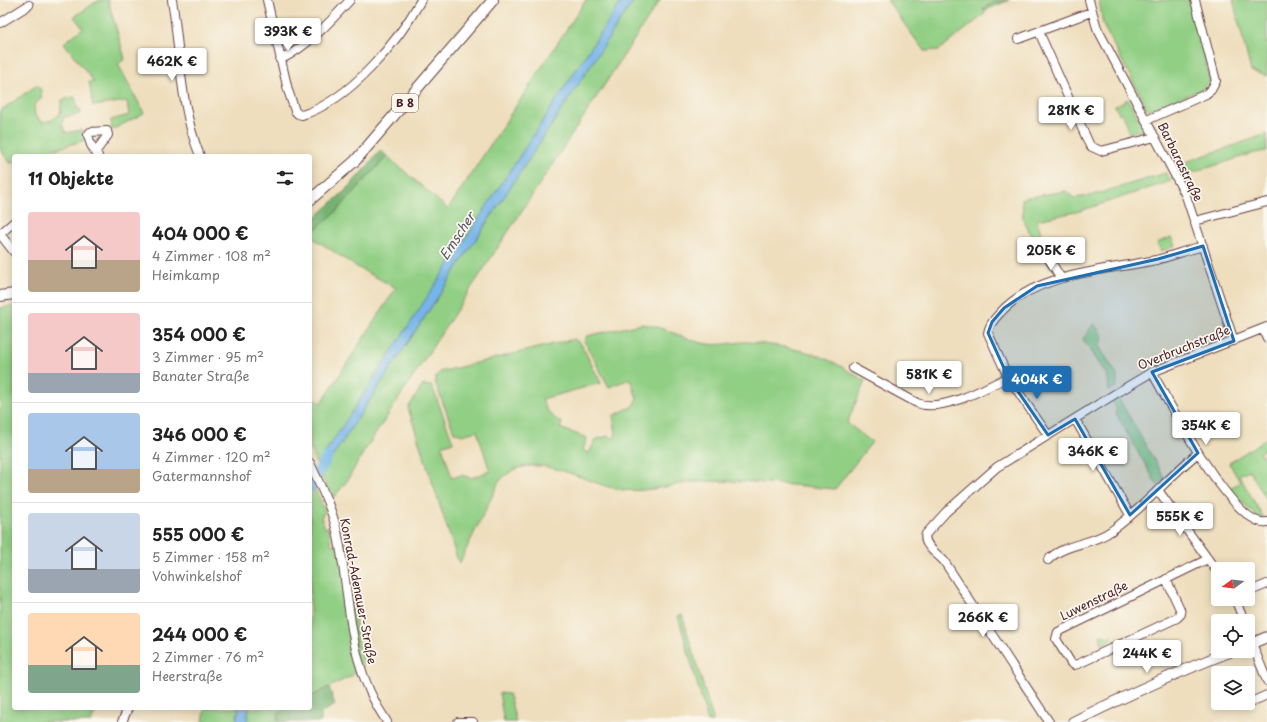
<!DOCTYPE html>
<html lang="de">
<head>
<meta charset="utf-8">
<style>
  body { margin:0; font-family:"Playpen Sans",sans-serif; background:#f6f6f6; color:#222; height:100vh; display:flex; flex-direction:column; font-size:15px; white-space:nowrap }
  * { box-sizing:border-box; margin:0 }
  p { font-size:13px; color:#767676 }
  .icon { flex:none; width:22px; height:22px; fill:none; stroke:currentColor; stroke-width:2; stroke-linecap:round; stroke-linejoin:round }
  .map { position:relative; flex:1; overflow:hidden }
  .side { position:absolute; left:12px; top:154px; width:300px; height:556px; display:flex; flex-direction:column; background:#fff; border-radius:4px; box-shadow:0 2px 10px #0003 }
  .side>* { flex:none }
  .needle { width:26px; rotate:255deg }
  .buttons { position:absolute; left:1211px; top:562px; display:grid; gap:8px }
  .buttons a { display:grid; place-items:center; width:44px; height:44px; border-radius:4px; background:#fff; box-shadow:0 2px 10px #0003; font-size:20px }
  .price { position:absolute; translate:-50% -34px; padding:0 9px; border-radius:4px; background:#fff; color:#222; font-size:13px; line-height:26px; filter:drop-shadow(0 1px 2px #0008) }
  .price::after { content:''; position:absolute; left:50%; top:24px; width:12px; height:9px; margin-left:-6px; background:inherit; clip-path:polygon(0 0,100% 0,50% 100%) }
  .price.active { background:#1f6fb2; color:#fff }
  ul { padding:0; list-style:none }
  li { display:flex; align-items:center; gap:12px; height:100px; padding:0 16px }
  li+li { border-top:1px solid #e0e0e0 }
  li span { display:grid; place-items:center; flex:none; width:112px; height:80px; border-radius:4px; color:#555 }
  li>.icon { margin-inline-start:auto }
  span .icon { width:48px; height:48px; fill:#fffc; stroke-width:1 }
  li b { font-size:17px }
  h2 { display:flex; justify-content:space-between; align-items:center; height:48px; padding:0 16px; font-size:17px }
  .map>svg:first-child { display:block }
  .green { fill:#91cf84; stroke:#6e7758 }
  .forest { fill:#74b272; stroke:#5f684e }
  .water { fill:#75b5e9; stroke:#606a8a }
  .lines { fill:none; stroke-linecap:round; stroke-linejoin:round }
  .river { stroke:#75b5e9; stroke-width:11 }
  .minor-casing { stroke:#633c41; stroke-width:10 }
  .major-casing { stroke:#633c41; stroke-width:12 }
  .minor { stroke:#fff; stroke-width:8 }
  .major { stroke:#fff; stroke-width:10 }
  .marked { fill:#1f6fb2; fill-opacity:0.2; stroke:#1f6fb2; stroke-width:3; stroke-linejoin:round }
  .labels { text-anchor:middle; stroke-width:3.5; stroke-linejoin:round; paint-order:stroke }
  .shield { fill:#fbf7ec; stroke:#7f6065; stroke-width:1 }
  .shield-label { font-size:11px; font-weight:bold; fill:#4a1f2b }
  .street-label { font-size:12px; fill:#4a1f2b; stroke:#fbf7ec }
  .water-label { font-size:13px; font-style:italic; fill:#59546e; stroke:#fbf7ec }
</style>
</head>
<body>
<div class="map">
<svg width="1267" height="722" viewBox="0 0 1267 722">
  <rect width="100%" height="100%" fill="#fbf7ec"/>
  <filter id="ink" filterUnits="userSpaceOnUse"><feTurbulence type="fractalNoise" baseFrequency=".025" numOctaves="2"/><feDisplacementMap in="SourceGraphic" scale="8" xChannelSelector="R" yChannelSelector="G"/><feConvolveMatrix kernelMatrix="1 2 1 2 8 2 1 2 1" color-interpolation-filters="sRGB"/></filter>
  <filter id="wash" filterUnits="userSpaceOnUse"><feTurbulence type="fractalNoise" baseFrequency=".012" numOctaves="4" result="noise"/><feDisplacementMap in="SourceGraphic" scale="16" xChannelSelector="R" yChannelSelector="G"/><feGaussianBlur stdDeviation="0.9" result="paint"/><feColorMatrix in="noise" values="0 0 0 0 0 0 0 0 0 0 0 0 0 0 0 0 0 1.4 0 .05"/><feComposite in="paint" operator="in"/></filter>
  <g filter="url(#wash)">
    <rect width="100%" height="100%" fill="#eedebd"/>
    <path class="green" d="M99 0H108L125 59 118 64 144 113 112 130 111 120 129 115 127 101 93 106 89 82H94L64 43 83 28 74 17Z
      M586 0H622L317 466 310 448V395L321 403 396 288 357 267 310 236V234L336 212 387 156 448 209Z
      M634 0H660L363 453 347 481 334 497 332 492 327 489 321 474Z
      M887 0H998L983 8 985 14 939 50 924 51Z
      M1099 0H1190L1210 81 1204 89 1148 110 1103 25Z
      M1233 0H1267V76L1251 71Z
      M37 85 41 90V98L34 106 35 116 43 122 52 120 60 114 62 100 75 97 78 110 80 109 81 114 64 117 62 124 66 133 81 130 85 140 34 156H14V162L10 163 0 149V111Z
      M1128 99 1144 129 1129 133 1126 127 1128 126 1122 113 1119 114 1115 106Z
      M1267 134V151L1254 153 1182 176 1177 165Z
      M1166 173 1171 181 1080 211 1037 220 1043 240 1036 248 1023 218 1022 198 1066 191 1074 198 1090 196Z
      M1171 237 1175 246 1161 251 1157 243Z
      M14 306V708H97L91 722H0V308Z
      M1094 323 1103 337 1099 346 1117 375V386L1109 391 1108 377 1083 339Z
      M641 324C664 325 684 341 708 344 721 346 734 342 747 342 767 344 795 348 814 354 832 360 849 371 865 381L847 423 872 442 835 489C789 485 742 479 696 482 675 484 643 493 624 490 586 486 531 443 499 482L459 564 408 408 423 385 432 386 453 442 442 446 452 478 461 475 471 478 490 471 477 431 462 435 454 432 435 382 437 375 440 372 574 339 581 344 601 383 542 399C546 412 551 416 562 423L560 428 587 438 583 450 589 453 596 439 609 436 613 439 616 433 613 416 633 406 637 398 630 379 609 387 584 341 587 336Z
      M1118 397 1165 479 1157 485 1115 412 1117 410 1112 401Z
      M1267 438V448L1260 452 1267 463V500L1249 470 1239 475 1264 519 1257 517 1229 489 1240 482 1229 463Z
      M315 488 325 511 321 517 325 528 328 527 332 546 345 539 358 641 364 664 353 675 310 697V496Z
      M682 615 714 722H708L678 616Z
      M1100 635 1112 637 1111 640 1102 644Z
      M499 693 509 694 516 722H504Z
      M205 708H239L236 722H203Z
      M249 708H289L279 713 277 722H247Z"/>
    <path class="forest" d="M998 0H1009L984 11 983 8Z
      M381 150 387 156 336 212 310 234V222L347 189Z
      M329 687 335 705 321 713V722H277L279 713 289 708H310V697Z"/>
    <path class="water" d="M622 0H634L321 474 317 465Z
      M239 708H249L247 722H236Z"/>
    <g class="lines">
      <path class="river" d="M310 487 327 457"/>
    </g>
  </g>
  <g filter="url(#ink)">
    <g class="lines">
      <defs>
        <path id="minor" d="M172 0C181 54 179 104 200 156
          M267 0 288 90 295 111 298 114 302 115C350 100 398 42 421 0
          M1089 0 1097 28 1186 196 1234 341
          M0 23 29 5
          M1039 32 1090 146 1101 151 1155 137
          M1018 39 1091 12
          M280 60C307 47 330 22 350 0
          M1147 120 1206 94 1211 90 1216 81 1195 0
          M96 151 108 135 107 131 90 132 88 135 91 145 98 156
          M1195 221 1267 202
          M0 234 14 252
          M0 234 14 222
          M1042 248 1061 278
          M1263 329 1267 338
          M853 368 917 403C941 413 986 388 1008 377
          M1152 372C1167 399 1234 529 1267 522
          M1075 419 1130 515
          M1048 435 1008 377 988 333C989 325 994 319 1000 313 1037 272 1105 271 1156 260 1172 256 1187 250 1203 246
          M310 463C321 487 333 511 338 536 352 604 346 662 387 722
          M1158 490 1218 573
          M1048 560C1064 543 1092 545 1111 531 1143 509 1168 477 1198 453
          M1166 579 1180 609 1181 614 1177 618 1078 664 1074 665 1071 663 1056 639 1058 632 1208 559
          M1248 592 1267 584
          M1235 599 1244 621
          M1248 633 1267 681
          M1251 702 1267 695
          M122 722 128 708
          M458 722H473
          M1049 722 944 561C937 554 922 544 926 534L946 512 997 467 1115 394 1152 372 1267 327"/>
        <path id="major" d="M310 200 355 161 493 0
          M0 296 14 294
          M1248 645 1267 637
          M1073 722C1125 696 1177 672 1232 651"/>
      </defs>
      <use href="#minor" class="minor-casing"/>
      <use href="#major" class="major-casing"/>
      <use href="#minor" class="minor"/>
      <use href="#major" class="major"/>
    </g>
  </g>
  <path class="marked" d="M1203 246 1234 341 1152 372 1198 453 1130 515 1075 419 1048 435 1008 377 988 333 992 322 1004 308 1037 286 1158 259Z"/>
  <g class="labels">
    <rect class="shield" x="392" y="94" width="26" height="18" rx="3"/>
    <g class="shield-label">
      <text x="405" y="107">B 8</text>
    </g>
    <g class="street-label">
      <text transform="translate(1180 162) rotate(64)" y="4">Barbarastraße</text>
      <text transform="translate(1184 348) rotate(-22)" y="4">Overbruchstraße</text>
      <text transform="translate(358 591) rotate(79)" y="4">Konrad-Adenauer-Straße</text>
      <text transform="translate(1094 601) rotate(-26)" y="4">Luwenstraße</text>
    </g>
    <g class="water-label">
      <text transform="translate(457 236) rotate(-57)" y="5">Emscher</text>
    </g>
  </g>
</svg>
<div class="buttons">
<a><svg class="needle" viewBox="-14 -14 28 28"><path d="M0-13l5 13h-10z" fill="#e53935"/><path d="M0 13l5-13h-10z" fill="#767676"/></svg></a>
<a><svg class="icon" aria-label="locate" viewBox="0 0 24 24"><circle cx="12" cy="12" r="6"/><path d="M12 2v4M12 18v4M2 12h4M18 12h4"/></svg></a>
<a><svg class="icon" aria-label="layers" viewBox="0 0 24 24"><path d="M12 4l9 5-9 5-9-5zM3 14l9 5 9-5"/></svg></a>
</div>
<b class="price" style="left:288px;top:52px">393K €</b>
<b class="price" style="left:172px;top:82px">462K €</b>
<b class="price" style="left:1071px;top:131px">281K €</b>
<b class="price" style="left:1051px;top:271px">205K €</b>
<b class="price" style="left:929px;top:395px">581K €</b>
<b class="price active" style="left:1037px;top:400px">404K €</b>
<b class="price" style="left:1206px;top:446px">354K €</b>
<b class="price" style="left:1093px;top:472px">346K €</b>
<b class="price" style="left:1180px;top:537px">555K €</b>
<b class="price" style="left:983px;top:638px">266K €</b>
<b class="price" style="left:1147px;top:674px">244K €</b>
<section class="side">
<h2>11 Objekte<svg class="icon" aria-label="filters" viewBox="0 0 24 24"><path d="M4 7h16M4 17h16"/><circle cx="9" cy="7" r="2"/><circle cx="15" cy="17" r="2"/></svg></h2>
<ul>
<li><span style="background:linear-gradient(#f6c9c9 60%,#b9a48a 0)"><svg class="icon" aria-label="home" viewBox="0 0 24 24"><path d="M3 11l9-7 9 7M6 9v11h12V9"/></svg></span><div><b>404 000 €</b><p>4 Zimmer · 108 m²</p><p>Heimkamp</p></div></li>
<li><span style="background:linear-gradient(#f6c9c9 75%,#9aa5b1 0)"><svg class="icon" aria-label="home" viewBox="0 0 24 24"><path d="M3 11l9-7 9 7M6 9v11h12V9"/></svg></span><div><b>354 000 €</b><p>3 Zimmer · 95 m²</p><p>Banater Straße</p></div></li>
<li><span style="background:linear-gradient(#a9c7e8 70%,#b9a48a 0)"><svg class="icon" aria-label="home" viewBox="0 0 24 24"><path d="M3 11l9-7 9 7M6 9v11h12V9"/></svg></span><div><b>346 000 €</b><p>4 Zimmer · 120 m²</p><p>Gatermannshof</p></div></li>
<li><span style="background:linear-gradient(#c9d6e8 70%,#9aa5b1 0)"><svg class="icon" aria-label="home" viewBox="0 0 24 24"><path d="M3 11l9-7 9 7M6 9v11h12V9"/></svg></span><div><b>555 000 €</b><p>5 Zimmer · 158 m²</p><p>Vohwinkelshof</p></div></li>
<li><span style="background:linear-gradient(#ffd9b3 65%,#7fa58c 0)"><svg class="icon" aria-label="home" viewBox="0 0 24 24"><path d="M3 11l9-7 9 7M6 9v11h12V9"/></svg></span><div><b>244 000 €</b><p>2 Zimmer · 76 m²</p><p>Heerstraße</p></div></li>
</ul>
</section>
</div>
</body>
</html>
